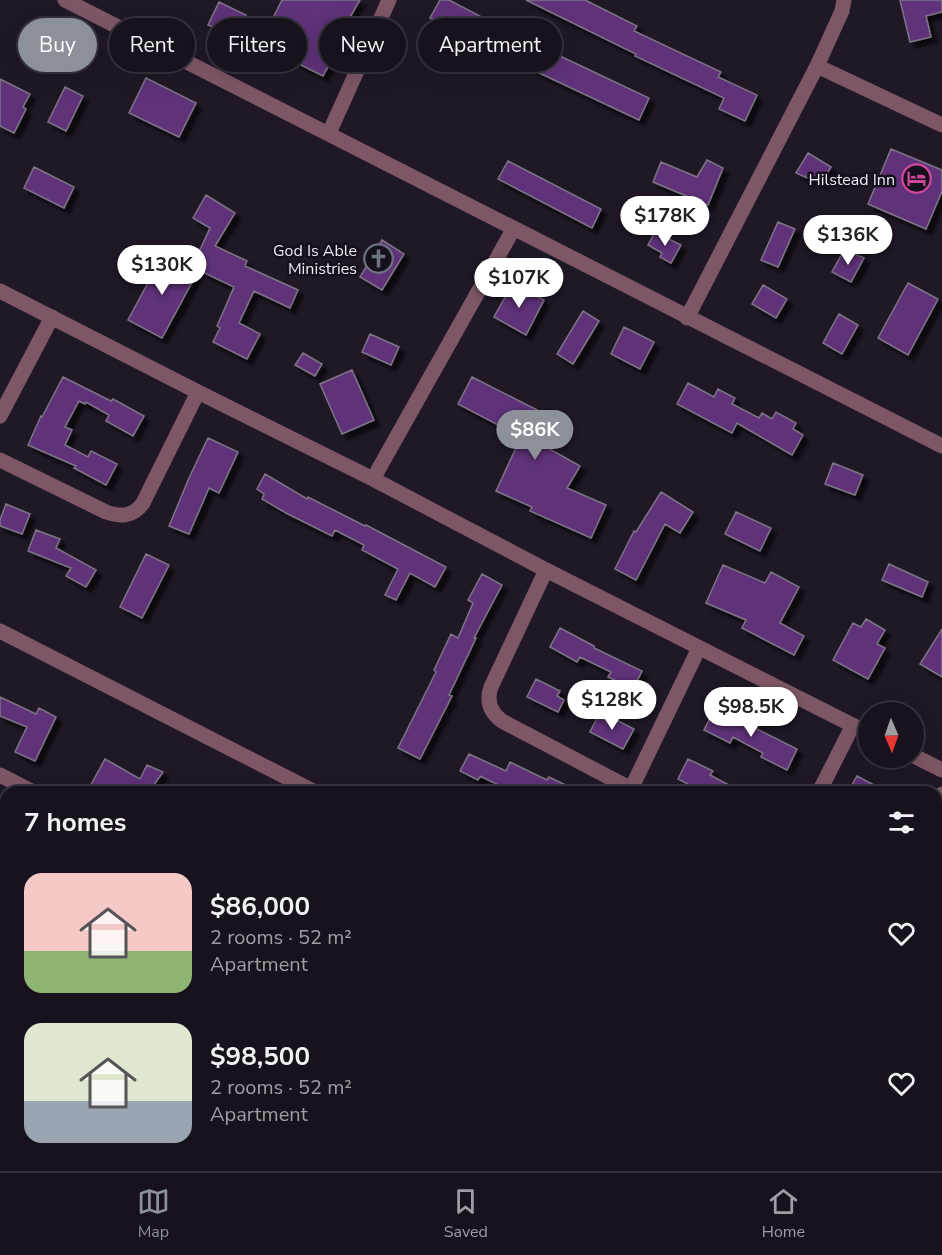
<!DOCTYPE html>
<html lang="en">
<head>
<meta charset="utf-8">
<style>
  body { margin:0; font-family:"Nunito Sans",sans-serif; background:#252029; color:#f1f3f6; height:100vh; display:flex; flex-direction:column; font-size:22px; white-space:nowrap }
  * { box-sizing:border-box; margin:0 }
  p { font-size:20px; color:#9f9ea3 }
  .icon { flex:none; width:33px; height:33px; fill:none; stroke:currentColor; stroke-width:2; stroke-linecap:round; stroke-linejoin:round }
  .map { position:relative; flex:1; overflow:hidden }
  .drawer { position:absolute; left:0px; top:786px; width:942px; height:386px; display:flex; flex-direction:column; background:#18121c; border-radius:18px 18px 0 0; box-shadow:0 6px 24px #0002,0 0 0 2px #36323b }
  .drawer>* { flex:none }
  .guide { position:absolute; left:18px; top:18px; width:600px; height:54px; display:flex; gap:12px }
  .needle { width:39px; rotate:178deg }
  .tools { position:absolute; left:858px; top:702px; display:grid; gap:12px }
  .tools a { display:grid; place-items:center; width:66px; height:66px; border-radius:50%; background:#18121c; box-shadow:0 6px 24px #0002,0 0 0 2px #36323b; font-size:30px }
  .price { position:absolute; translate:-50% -51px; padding:0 14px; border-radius:21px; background:#fff; color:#222; font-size:20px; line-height:39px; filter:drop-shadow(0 2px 3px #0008) }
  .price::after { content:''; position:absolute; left:50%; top:36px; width:18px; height:14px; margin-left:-9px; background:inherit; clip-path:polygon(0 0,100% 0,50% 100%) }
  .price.selected { background:#8c9099; color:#fff }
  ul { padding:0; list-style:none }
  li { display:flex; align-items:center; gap:18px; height:150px; padding:0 24px }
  li span { display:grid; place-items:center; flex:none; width:168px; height:120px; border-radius:18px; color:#555 }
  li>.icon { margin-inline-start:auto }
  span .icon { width:72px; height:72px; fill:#fffc; stroke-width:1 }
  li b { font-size:26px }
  h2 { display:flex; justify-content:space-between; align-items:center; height:72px; padding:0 24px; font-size:26px }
  .tag { padding:0 21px; border-radius:27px; background:#18121c; box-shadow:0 6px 24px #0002,0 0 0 2px #36323b; font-size:21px; line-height:54px }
  .tag.selected { background:#8c9099; color:#fff }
  .menu { display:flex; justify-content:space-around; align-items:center; height:84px; border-top:2px solid #36323b; background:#18121c; font-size:16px; color:#9f9ea3 }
  .menu a { display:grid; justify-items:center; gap:3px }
  .menu .selected { color:#8c9099 }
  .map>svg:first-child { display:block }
  .building { fill:#5e3379; stroke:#7d7485; stroke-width:1.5; filter:url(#shadow) }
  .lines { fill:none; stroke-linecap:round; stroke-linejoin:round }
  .minor { stroke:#7d5765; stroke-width:15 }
  .labels { text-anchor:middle; stroke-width:5; stroke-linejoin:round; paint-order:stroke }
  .poi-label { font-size:16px; fill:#f0eaf4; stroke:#160f1c; text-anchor:end }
</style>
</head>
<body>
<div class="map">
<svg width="942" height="1171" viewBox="0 0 942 1171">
  <defs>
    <filter id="shadow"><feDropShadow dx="5.5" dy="5.5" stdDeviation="1.5" flood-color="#0009"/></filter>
  </defs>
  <rect width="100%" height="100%" fill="#201825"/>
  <path class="building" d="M282 0H360L338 38 342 40 323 76 301 65V64L260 44Z
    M440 0H449L522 38 649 98 639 120 499 54 430 18Z
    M526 0H585L637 26 634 31 721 72 718 77 757 95 745 121 719 109 724 98 635 56 636 54Z
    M900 0H942V12L926 16 931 37 910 42Z
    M219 2 246 15 235 37 208 25Z
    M146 78 196 103 179 137 129 113Z
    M0 79 30 94 23 107 26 109 14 133 0 126Z
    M65 87 83 96 66 131 48 122Z
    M891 149 942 170V191L926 229 868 204Z
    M808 153 831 167 821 184 796 173Z
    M707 160 723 168 708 205 653 182 661 162 697 177Z
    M508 161 601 209 592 228 498 179Z
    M34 167 74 187 64 208 24 188Z
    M206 195 235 213 215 246 247 261 245 266 298 290 290 308 254 291 239 323 260 334 247 359 213 342 220 328 217 326 234 287 192 267 210 228 193 218Z
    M778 222 795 229 778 267 761 260Z
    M655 232 681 245 671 263 660 257 662 253 648 245Z
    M382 240 404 254 382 290 360 277Z
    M844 250 864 258 851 282 832 272Z
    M163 255 197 273 162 338 128 320Z
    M513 283 544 300 526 335 494 317Z
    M908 283 938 299 908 355 878 338Z
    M763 285 787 299 776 318 752 304Z
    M583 311 599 321 573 364 557 354Z
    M839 314 858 325 842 354 823 343Z
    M624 327 654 342 640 369 611 354Z
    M370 334 399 347 391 365 362 352Z
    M303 353 322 364 315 376 295 365Z
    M352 370 374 420 342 434 320 384Z
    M63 377 111 401 113 399 144 416 133 436 106 421 109 415 86 402 85 404 79 401 65 427 72 430 65 445 88 457 91 451 117 464 106 485 74 468 76 466 28 445 41 416 42 417Z
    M472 377 559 421 546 447 580 466 567 488 606 505 591 538 530 511 532 507 496 491 521 437 458 404Z
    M688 383 714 397 718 389 735 398 732 404 759 418 762 413 772 419 776 412 796 423 793 429 803 435 792 455 737 423 732 433 677 404Z
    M208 438 238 452 219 493 209 488 189 534 169 526 189 478Z
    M833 463 863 475 855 495 825 484Z
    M265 474 307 499 308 497 365 526 366 525 446 567 435 587 410 573 396 600 385 595 398 569 362 550 364 545 335 530 332 536 286 513 262 499 264 494 257 489Z
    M661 492 693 512 680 533 665 524 636 580 615 569 634 531 636 532Z
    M6 504 30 514 22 534 0 526V520Z
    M736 512 771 528 760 551 725 534Z
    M36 530 60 539 56 548 96 570 86 587 66 576 71 568 28 551Z
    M146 554 169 565 142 618 120 607Z
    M889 564 928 582 922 597 882 580Z
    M723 565 765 583 771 572 799 587 780 623 804 636 794 655 742 628 746 620 706 603Z
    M482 574 502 585 474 638H476L449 695 452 696 420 759 398 748 436 672 434 670 451 634 458 638 473 603 468 600Z
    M866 619 885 630 877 644 885 648 868 679 833 660 853 623 861 627Z
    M560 628 594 646V648L642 671 633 689 608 677 611 672 580 657 577 662 550 647Z
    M942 629V677L920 664Z
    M536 679 560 691 557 696 564 700 558 712 527 697Z
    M0 697 36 714 39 708 56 717 35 761 15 752 27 727 0 716Z
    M715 708 797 749 787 770 761 757 763 753 733 737 730 743 704 730Z
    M607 715 634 729 623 749 590 732 598 716 605 720Z
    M469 754 506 771 510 762 547 780 549 777 580 792H513L480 776 478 780 460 771Z
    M105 759 140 779 147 765 163 772 153 786 164 792H87Z
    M688 759 713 771 710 775 742 792H703L678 779Z
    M857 776 887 792H848Z"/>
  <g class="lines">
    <path class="minor" d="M65 0C358 147 649 298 942 446
      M817 66 942 125
      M329 133 389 0
      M0 291 198 392 373 479 546 570 868 733
      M687 318 817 66 842 11 844 0
      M0 416 52 317
      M0 460 106 512C121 517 133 517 143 503L198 392
      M373 479 514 228
      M546 570 491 687C486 701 490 712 502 721L637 792
      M0 631 315 792
      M914 756 942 770
      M0 775 33 792
      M631 789 699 648
      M819 792 853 725
      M936 807 942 794
      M0 975 6 978
      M936 1078 942 1079
      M936 1165 942 1160
      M377 1166 388 1171
      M716 1166 726 1171
      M31 1171 33 1166
      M207 1171 210 1166
      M426 1171 429 1166"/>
  </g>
  <defs>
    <symbol id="hotel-ring" viewBox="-11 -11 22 22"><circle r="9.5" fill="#160f1c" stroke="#d1479c" stroke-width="1.5"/><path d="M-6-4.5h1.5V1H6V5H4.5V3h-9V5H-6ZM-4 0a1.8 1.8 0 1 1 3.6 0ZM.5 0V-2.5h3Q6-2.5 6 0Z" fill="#d1479c"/></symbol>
    <symbol id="church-ring" viewBox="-11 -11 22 22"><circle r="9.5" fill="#160f1c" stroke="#6b7280" stroke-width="1.5"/><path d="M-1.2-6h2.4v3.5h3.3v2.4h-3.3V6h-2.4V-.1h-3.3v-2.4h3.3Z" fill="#6b7280"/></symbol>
  </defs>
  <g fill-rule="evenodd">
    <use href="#hotel-ring" x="900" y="162" width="33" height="33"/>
    <use href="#church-ring" x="362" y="242" width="33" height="33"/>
  </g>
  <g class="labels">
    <g class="poi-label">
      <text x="895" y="185">Hilstead Inn</text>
      <text x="357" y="256">God Is Able<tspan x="357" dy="18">Ministries</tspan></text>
    </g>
  </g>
</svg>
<div class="tools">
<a><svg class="needle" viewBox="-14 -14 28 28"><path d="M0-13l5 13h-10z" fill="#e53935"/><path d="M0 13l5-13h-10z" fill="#9f9ea3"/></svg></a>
</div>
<b class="price" style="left:665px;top:247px">$178K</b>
<b class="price" style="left:848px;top:266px">$136K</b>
<b class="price" style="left:162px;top:296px">$130K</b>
<b class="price" style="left:519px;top:309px">$107K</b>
<b class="price selected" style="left:535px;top:461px">$86K</b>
<b class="price" style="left:612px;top:731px">$128K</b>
<b class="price" style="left:751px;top:738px">$98.5K</b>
<div class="guide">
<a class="tag selected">Buy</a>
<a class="tag">Rent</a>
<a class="tag">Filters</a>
<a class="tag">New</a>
<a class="tag">Apartment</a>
</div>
<section class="drawer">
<h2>7 homes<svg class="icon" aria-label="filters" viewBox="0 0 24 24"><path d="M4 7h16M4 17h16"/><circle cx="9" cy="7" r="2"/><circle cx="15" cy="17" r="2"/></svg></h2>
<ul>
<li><span style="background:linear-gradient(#f6c9c9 65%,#8fb573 0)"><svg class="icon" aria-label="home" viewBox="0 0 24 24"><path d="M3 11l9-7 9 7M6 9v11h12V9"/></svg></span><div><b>$86,000</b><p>2 rooms · 52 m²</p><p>Apartment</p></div><svg class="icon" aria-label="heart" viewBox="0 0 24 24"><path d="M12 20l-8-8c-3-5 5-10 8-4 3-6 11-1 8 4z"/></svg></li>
<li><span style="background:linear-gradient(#dfe7d0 65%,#9aa5b1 0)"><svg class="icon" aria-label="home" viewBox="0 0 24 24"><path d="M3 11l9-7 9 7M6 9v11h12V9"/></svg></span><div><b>$98,500</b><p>2 rooms · 52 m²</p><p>Apartment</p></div><svg class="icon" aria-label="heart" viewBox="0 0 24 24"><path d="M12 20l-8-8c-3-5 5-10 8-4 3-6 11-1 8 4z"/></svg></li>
</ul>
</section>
</div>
<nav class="menu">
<a class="selected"><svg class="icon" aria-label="map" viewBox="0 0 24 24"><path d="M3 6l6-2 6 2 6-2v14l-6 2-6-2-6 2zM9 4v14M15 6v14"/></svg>Map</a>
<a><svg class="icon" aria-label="saved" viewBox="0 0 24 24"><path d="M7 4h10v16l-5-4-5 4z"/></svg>Saved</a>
<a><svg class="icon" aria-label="home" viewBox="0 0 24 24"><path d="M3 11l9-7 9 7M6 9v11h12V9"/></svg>Home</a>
</nav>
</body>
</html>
